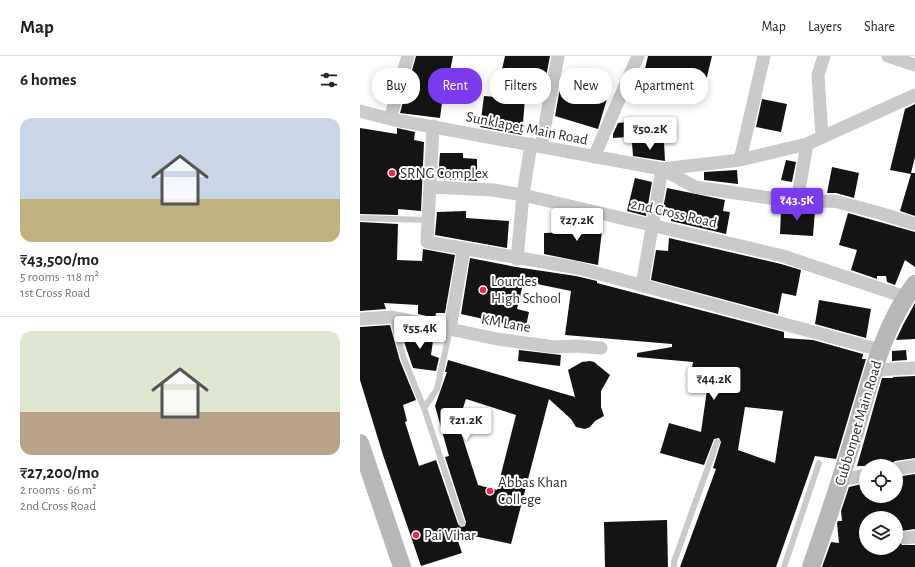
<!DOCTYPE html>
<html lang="en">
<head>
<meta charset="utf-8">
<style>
  body { margin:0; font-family:"Alegreya Sans",sans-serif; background:#f6f6f6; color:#222; height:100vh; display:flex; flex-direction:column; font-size:15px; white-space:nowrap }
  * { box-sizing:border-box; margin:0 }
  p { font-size:13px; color:#767676 }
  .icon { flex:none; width:22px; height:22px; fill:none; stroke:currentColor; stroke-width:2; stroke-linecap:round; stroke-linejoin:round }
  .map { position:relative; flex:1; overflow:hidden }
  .sheet { display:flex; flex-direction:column; background:#fff; width:360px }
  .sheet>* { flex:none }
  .hud { position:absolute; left:12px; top:12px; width:380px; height:36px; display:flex; gap:8px }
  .fabs { position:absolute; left:499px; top:403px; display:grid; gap:8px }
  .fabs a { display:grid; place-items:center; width:44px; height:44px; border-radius:50%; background:#fff; box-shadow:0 2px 10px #0003; font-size:20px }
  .price { position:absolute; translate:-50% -34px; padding:0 9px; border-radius:4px; background:#fff; color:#222; font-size:13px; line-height:26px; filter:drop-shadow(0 1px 2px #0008) }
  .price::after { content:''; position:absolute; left:50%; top:24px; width:12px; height:9px; margin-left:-6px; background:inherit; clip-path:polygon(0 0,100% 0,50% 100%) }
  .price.selected { background:#7c3aed; color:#fff }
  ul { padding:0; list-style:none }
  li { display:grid; align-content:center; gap:8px; height:212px; padding:0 20px }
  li+li { border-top:1px solid #e0e0e0 }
  li span { display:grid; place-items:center; height:124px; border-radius:12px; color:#555 }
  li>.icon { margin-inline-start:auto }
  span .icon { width:72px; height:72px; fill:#fffc; stroke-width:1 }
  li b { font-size:17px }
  h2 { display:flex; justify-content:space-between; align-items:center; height:48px; padding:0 20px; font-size:17px }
  .pill { padding:0 14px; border-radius:16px; background:#fff; box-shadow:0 2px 10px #0003; font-size:14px; line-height:36px }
  .pill.selected { background:#7c3aed; color:#fff }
  header { display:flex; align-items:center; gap:24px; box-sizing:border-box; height:56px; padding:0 20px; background:#fff; border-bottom:1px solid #e0e0e0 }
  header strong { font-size:19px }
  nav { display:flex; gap:22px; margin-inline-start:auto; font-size:14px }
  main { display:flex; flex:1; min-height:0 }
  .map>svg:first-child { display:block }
  .building { fill:#141414; fill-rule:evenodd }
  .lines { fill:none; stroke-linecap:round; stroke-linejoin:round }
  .lane { stroke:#cacaca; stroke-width:6 }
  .street { stroke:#cacaca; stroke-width:13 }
  .secondary { stroke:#b7b7b7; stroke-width:18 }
  .poi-dot { fill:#e92a4d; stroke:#fff; stroke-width:1.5 }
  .labels { text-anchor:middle; stroke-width:4; stroke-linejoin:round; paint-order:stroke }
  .street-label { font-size:15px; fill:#2d2d2d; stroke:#fff }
  .poi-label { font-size:15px; fill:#2d2d2d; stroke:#fff; text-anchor:start }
</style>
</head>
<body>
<header>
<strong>Map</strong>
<nav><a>Map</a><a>Layers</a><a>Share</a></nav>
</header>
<main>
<section class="sheet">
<h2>6 homes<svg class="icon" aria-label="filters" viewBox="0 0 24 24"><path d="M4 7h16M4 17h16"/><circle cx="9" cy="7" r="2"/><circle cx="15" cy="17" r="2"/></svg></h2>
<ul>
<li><span style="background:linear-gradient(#c9d6e8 65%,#c2b280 0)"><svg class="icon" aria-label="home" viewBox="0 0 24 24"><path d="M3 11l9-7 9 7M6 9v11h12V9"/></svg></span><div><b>₹43,500/mo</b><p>5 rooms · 118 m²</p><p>1st Cross Road</p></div></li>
<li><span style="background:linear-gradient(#dfe7d0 65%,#b9a48a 0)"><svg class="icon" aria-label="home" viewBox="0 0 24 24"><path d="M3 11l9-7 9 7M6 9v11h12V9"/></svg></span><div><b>₹27,200/mo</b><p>2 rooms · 66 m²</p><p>2nd Cross Road</p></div></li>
</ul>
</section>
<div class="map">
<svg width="555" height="511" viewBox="0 0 555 511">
  <rect width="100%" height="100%" fill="#fff"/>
  <path class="building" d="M56 0H93L88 25 85 24 80 62 40 57Z
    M145 0H190L181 46 165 42 162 79 120 71 124 40 136 41Z
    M288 0H352L346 25 304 15 302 22 284 17Z
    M201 26 222 30 223 27 249 36 238 73 195 60Z
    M402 43 427 48 421 76 396 71Z
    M555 48V101L551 117H555V160L540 155 551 118 530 114 545 53Z
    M267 66 268 81 253 82V78L258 67Z
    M0 72 37 78V72L55 76 54 84 64 86 61 155 38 153V159L0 158Z
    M304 86 305 105 273 100 272 87Z
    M80 97H103V102L117 103V125L78 123Z
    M426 104 436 106 432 126 421 124Z
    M472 111 499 117 494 142 476 137H467Z
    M377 114 378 128 344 124V116Z
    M275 122 292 126 286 160 267 155Z
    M307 132 365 144 363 155 370 156 366 178 311 165V160L302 158Z
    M421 153 455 155 453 180 420 178Z
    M106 155V162L149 165 147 192 75 179 77 156Z
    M488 157 555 176V211L545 204 535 229 527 226 526 220H517V223L491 214 497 194 479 189Z
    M215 159 243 166 238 209 184 198V177L213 176Z
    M0 166 38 168 37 204 62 205 63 193 95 199 85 257H76L75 262 58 258V249L24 247 26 253 0 255Z
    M309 182 421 208 441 214 436 240 422 237 418 258 291 224 296 194 308 195Z
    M110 202 156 211 216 220 237 225V227L424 276V282L453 284 503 298 502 303H506L476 403 455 400 416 511H320L356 413 353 412 361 386 359 382 354 383 344 409 300 397 309 367 341 376 347 334 329 330 333 306 277 301V297L312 291V288L205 279 211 235 177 228V231L163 228 157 253 169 256 165 275 144 273 146 268 101 258ZM385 351 423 355 415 407 378 394Z
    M459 244 511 253 506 282 455 268Z
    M555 247V283L536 284 543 269Z
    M30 269 40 305 56 344 43 349 47 365 45 366 59 410 76 404 98 468 101 471 105 470 106 466 85 401 89 400 75 350 87 316H85L88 304 215 341 208 314 222 306 230 305 234 306 250 319 241 335V351L244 360 235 365 230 371 225 373 216 371 211 363 189 343 151 488 95 476 102 497 61 510 23 399 0 324V271ZM106 343 156 359 137 434 118 429 98 367Z
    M40 274 74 278 71 299 79 302 76 315 53 312Z
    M159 294 201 299 200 310 158 305Z
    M546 294 547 304 532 305V295Z
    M555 320V402L535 405 529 410H497L522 322H533V321Z
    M555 418V473L541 475 537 482 542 489H555V511H462L471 486 479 487 477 467 478 465H482L481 455 489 431 506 427V440H536V421ZM506 462H536V492H506Z
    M307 464 308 511H245L244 466Z"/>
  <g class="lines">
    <path class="lane" d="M0 162 67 164
      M32 261 44 303 64 352 102 467
      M64 352 77 333 90 273
      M314 511V506L357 386
      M424 511 459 407"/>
    <path class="street" d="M528 0 555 9
      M0 55 30 63 302 113 380 104 447 88 555 39
      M30 63 48 0
      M73 70 67 186 218 212 520 294
      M462 80 458 19 464 0
      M181 90 198 0
      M234 101 278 0
      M380 104 404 0
      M70 131 133 134 163 139 423 200 545 241
      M437 146 447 88
      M157 203 163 139 171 88
      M282 230 302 113 335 131 437 146 474 145 516 156 555 168
      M0 263 32 261 137 283 195 291 217 290 241 292
      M90 273 104 192
      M514 314 555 312
      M536 413 555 410
      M481 424 506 419
      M545 482 555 481"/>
    <path class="secondary" d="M0 387 42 511
      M451 511C466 468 480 426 493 383 509 331 521 273 555 228"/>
  </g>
  <g class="poi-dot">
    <circle cx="32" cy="117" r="4"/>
    <circle cx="123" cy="234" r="4"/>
    <circle cx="130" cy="435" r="4"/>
    <circle cx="56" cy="479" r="4"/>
  </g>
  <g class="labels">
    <g class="street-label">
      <text transform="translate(167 72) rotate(11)" y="5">Sunklapet Main Road</text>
      <text transform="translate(314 157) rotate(13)" y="5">2nd Cross Road</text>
      <text transform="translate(146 267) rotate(10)" y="5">KM Lane</text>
      <text transform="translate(498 367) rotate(-73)" y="5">Cubbonpet Main Road</text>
    </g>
    <g class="poi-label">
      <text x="40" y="122">SRNG Complex</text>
      <text x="131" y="230">Lourdes<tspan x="131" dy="17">High School</tspan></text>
      <text x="138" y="431">Abbas Khan<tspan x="138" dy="17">College</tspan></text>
      <text x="64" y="484">Pai Vihar</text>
    </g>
  </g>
</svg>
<div class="fabs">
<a><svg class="icon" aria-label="locate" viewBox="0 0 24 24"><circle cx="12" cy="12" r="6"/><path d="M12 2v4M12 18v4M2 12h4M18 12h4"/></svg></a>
<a><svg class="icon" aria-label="layers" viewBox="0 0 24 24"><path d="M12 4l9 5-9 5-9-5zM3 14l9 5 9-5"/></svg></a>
</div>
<b class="price" style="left:290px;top:95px">₹50.2K</b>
<b class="price selected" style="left:437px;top:166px">₹43.5K</b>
<b class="price" style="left:217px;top:186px">₹27.2K</b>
<b class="price" style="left:60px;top:294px">₹55.4K</b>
<b class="price" style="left:354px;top:345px">₹44.2K</b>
<b class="price" style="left:106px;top:386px">₹21.2K</b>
<div class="hud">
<a class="pill">Buy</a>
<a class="pill selected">Rent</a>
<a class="pill">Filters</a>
<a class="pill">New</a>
<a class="pill">Apartment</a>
</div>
</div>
</main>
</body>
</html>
